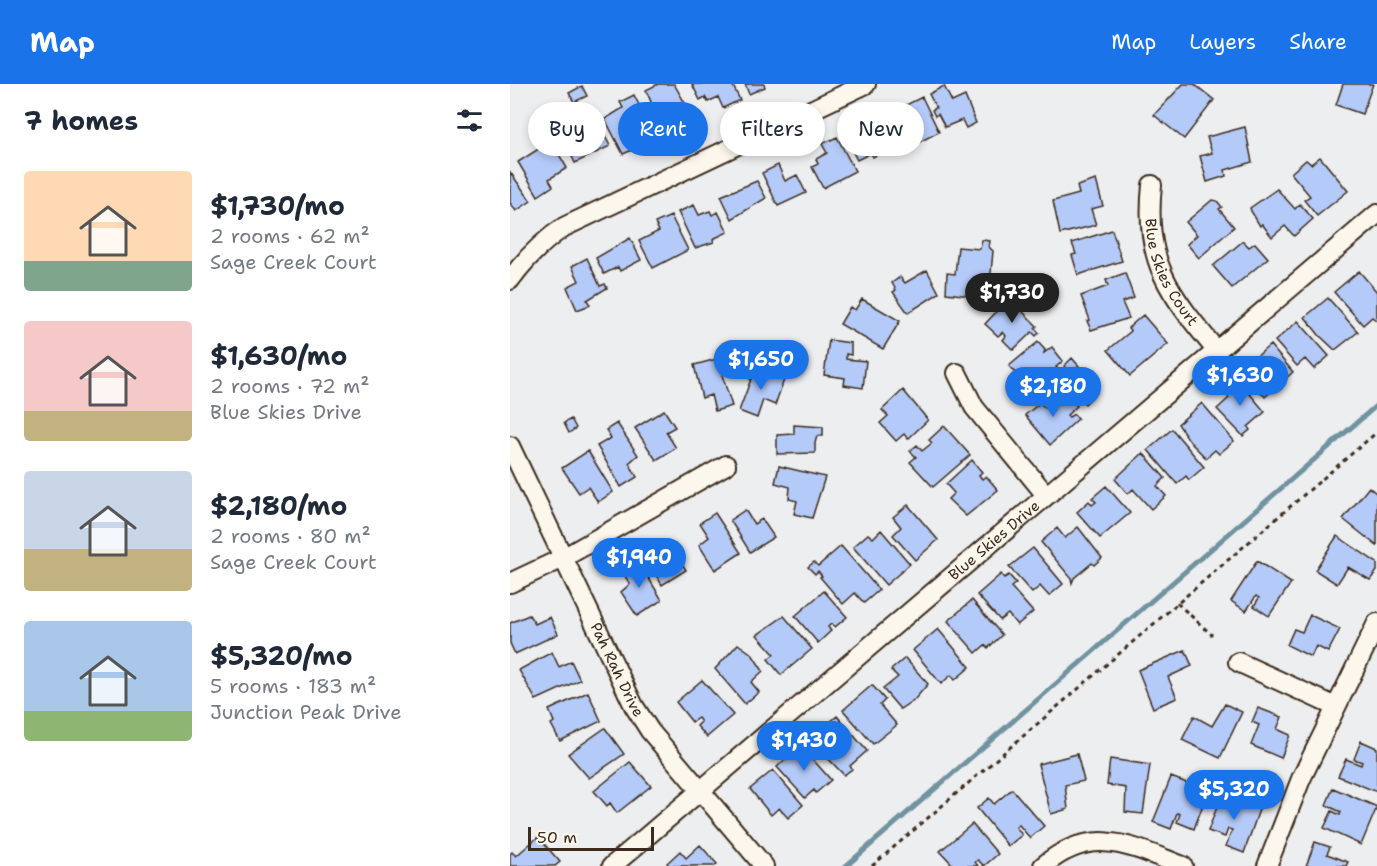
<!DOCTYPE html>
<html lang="en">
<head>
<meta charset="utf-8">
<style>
  body { margin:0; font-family:"Shantell Sans",sans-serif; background:#f2f2f3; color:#1f2937; height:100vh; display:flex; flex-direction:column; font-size:22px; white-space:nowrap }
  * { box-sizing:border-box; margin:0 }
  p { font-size:20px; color:#747a83 }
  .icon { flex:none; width:33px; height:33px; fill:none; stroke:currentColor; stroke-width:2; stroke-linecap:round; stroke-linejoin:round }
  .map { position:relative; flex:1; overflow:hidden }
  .drawer { display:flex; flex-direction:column; background:#fff; width:510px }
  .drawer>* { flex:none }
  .hud { position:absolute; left:18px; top:18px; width:570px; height:54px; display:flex; gap:12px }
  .scale { position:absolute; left:18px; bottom:15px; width:126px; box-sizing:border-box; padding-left:6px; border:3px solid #3b2a1e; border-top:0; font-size:16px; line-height:21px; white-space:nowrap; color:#3b2a1e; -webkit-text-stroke:4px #fbf7ec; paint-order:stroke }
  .price { position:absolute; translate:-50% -51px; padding:0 14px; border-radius:21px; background:#1a73e8; color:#fff; font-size:20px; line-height:39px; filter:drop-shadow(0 2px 3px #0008) }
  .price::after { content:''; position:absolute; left:50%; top:36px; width:18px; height:14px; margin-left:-9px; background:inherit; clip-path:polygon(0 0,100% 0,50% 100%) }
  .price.selected { background:#222; color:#fff }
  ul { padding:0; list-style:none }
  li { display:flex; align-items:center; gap:18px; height:150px; padding:0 24px }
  li span { display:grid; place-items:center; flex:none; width:168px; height:120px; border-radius:6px; color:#555 }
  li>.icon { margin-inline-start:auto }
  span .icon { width:72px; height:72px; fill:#fffc; stroke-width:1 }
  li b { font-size:26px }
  h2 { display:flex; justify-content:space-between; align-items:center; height:72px; padding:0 24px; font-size:26px }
  .tag { padding:0 21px; border-radius:27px; background:#fff; box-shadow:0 3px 9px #0003; font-size:21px; line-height:54px }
  .tag.selected { background:#1a73e8; color:#fff }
  header { display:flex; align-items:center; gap:36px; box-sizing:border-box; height:84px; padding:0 30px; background:#1a73e8; color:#fff }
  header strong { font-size:28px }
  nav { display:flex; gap:33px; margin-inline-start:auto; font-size:21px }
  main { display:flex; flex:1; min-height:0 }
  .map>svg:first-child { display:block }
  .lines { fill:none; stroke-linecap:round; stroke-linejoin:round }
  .stream { stroke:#7192a0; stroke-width:5 }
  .building { fill:#b4caf9; stroke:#3b2a1e; stroke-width:1.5 }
  .minor-casing { stroke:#3b2a1e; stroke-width:22 }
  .path { stroke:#3b2a1e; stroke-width:3; stroke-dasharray:4.5 4.5; stroke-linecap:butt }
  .minor { stroke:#fbf7ec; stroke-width:18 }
  .labels { text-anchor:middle; stroke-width:4.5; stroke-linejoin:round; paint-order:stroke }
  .street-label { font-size:15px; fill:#3b2a1e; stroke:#fbf7ec }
</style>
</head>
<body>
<header>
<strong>Map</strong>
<nav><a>Map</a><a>Layers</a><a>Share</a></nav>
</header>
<main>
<section class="drawer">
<h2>7 homes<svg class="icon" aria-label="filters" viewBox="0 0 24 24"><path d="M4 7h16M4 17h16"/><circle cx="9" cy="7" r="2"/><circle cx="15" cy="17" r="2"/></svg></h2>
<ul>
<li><span style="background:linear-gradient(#ffd9b3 75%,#7fa58c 0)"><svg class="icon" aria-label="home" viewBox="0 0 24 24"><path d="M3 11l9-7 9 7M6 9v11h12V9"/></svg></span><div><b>$1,730/mo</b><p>2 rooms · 62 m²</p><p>Sage Creek Court</p></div></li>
<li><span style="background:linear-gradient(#f6c9c9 75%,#c2b280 0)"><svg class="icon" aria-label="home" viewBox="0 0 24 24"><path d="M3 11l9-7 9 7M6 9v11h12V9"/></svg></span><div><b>$1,630/mo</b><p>2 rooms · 72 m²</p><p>Blue Skies Drive</p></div></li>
<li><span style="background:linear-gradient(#c9d6e8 65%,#c2b280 0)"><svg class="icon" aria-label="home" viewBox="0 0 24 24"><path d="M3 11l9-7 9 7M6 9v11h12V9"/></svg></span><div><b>$2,180/mo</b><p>2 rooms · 80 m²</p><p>Sage Creek Court</p></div></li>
<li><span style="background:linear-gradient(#a9c7e8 75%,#8fb573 0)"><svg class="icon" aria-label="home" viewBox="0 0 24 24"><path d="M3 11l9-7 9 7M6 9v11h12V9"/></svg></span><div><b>$5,320/mo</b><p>5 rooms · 183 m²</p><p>Junction Peak Drive</p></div></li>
</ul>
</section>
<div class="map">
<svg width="867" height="782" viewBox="0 0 867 782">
  <rect width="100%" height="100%" fill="#edeeef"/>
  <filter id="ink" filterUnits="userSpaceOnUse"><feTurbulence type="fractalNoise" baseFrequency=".0167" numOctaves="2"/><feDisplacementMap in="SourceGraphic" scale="12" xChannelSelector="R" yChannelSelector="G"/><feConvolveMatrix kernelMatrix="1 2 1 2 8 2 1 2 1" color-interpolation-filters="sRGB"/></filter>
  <g filter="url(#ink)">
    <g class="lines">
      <path class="stream" d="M336 782 867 321"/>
    </g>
    <path class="building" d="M148 0H164L176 21 163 27 170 43 155 51 136 6Z
      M182 0H222L230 16 213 24 208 13 198 18 195 13 190 16Z
      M235 0H254L255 3 239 10Z
      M673 0H684L704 16 674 55 644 31Z
      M833 0H863L852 30 826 21Z
      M72 2 77 12 64 18 59 9Z
      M434 2 442 18 455 12 466 39 456 44 452 36 435 43 428 30 425 32 422 26 426 24 419 10Z
      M124 11 138 39 132 42 134 47 124 52 129 63 113 70 95 35 113 24 110 18Z
      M412 13 429 48 394 66 381 37 399 28 396 21Z
      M71 37 78 50 91 44 100 62 65 79 49 45Z
      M372 38 384 62 363 73 361 69 347 76 338 59Z
      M735 43 742 78 715 86 716 92 697 98 690 72 702 69 697 53Z
      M327 53 345 87 313 104 302 83 308 80 306 75 317 69 312 60Z
      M41 57 57 84 39 95 43 102 28 112 8 78Z
      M810 73 838 107 807 132 794 116 800 112 781 89 796 76 801 80Z
      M268 81 275 97 287 91 296 109 268 122 252 89Z
      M0 88 21 117 6 127 0 119Z
      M586 96 593 122 581 125 586 141 550 150 543 117 569 110 567 102Z
      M247 97 256 114 222 135 211 112Z
      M767 105 785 125 790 120 803 135 784 152 775 142 762 153 752 140 750 142 741 127 740 124Z
      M702 116 707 117 712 123 709 125 724 143 689 174 677 160 687 151 676 138Z
      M184 121 189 131 200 127 202 131 208 128 218 148 203 155 204 158 185 164 168 128Z
      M161 132 178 166 143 184 129 157 149 147 145 139Z
      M602 146 612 177 568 191 562 171 566 170 562 159Z
      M120 154 131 176 110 187 108 183 94 190 86 174Z
      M472 156 480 157 479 163 483 167 480 200 463 199 461 212 436 209 437 189 445 190 448 163 470 165Z
      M733 157 739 163 745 159 758 174 722 204 703 182Z
      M77 174 90 202 95 200 97 204 77 216 80 221 67 226 57 203 69 197 62 182Z
      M417 186 429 209 398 229 383 208 386 206 382 199 390 193 395 199Z
      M849 187 867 208V237L862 233 853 241 824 208Z
      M615 189 624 214 612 218 619 234 581 246 577 237 580 236 571 212 598 202 596 196Z
      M499 214 527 242 525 244 529 249 526 252 522 248 503 266 493 256 496 252 493 248 488 252 475 240Z
      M818 214 848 248 825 266 809 251 795 233Z
      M352 215 390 237 373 265 330 240 340 223 345 226Z
      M633 231 658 260 620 292 598 266 621 247 618 244Z
      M788 237 819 272 804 285 795 275 787 282 765 257Z
      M319 256 341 259V271L336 270V275L356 277 353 304 334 301 335 294 314 291Z
      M528 258 535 266 534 269 542 263 553 277 546 283 549 286 513 318 500 303 510 295 499 282Z
      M760 261 783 288 755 313 738 293 752 280 746 273Z
      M562 274 569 282 560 290 554 282Z
      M207 275 222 322 205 327 201 311 192 314 184 281Z
      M246 282 275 293 265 321 253 316 247 334 229 327 241 295 237 293 240 285 245 286Z
      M725 292 755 328 738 343 740 346 733 352 707 325 719 314 711 304Z
      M575 295 587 308 575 320 563 307Z
      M393 306 418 336 398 355 394 350 386 357 370 339 378 332 372 326Z
      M555 308 567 322 557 331 559 333 564 330 568 335 540 361 515 331 530 319 535 324Z
      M692 319 724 357 709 370 705 366 696 374 681 359 668 340Z
      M154 326 165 343 156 348 166 364 146 376 125 344Z
      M61 335 66 344 59 349 54 339Z
      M107 339 128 371 119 379 127 393 111 403 87 362 101 354 96 346Z
      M284 341 313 343V352H307L305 359V369L267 370V351L284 350Z
      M434 342 460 371 423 403 400 378 406 373 400 367 407 361 412 367 422 359 419 356Z
      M662 345 694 383 679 396 676 392 667 400 638 366Z
      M78 367 103 408 88 418 78 403 69 409 52 384Z
      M633 369 655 394 647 402 656 412 641 425 623 405 618 410 605 395Z
      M462 376 472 388 469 391 472 395 476 392 488 406 456 432 438 415 444 409 436 400Z
      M269 382 315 393 302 434 284 430 287 417 279 415 280 403 265 399Z
      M596 402 620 429 590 454 567 428 579 417 582 421 586 418 582 414Z
      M859 403 867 410V462L833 435Z
      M398 421 428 456 405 476 383 451 391 443 383 433Z
      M235 426 244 440 252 435 264 453 240 468 220 436Z
      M205 429 231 469 205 486 189 461 199 453 190 439Z
      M568 443 592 474 584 481 582 479 564 494 562 499 561 494 531 458 547 444 555 454Z
      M371 446 400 480 376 501 343 463 358 450 363 454Z
      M827 452 867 479V487L860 496 838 483 827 500 805 486Z
      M149 459 157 473 165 467 176 486 152 501 133 469Z
      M331 462 369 506 354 519 345 509 333 520 310 493 312 492 308 487 305 490 298 483 304 478 308 482Z
      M523 464 553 500 539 512 530 502 522 509 499 483Z
      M127 475 152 516 127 532 111 508 120 500 111 486Z
      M747 477 781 499 759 532 744 522 749 514 746 512 736 527 721 517Z
      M491 490 494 494 499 491 506 499 501 503 523 528 507 541 498 530 490 536 467 511Z
      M314 507 337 533 325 543 321 540 318 543 321 547 308 559 285 532Z
      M462 516 492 551 478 564 475 561 466 569 438 537Z
      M19 531 25 540 40 533 48 550 5 570 0 559V539Z
      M800 531 830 545 818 568 806 562 801 573 777 561 784 545 792 548Z
      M274 532 302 565 271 591 258 575 264 570 247 551Z
      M428 545 460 583 445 596 441 591 431 600 403 566Z
      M228 560 242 570 253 587 241 598 249 608 235 620 205 585Z
      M675 566 682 582 658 593 667 614 643 624 628 586Z
      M42 568 49 583 61 577 70 596 26 616 9 586Z
      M395 574 418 600 405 615 390 625 373 605 388 593 381 586Z
      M192 596 223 631 197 653 187 642 191 638 188 634 182 638 166 618Z
      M362 601 375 616 370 621 387 641 363 660 333 626Z
      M78 608 91 637 50 657 41 640 44 638 39 626Z
      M715 620 732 628 710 674 672 656 684 632 702 642Z
      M748 624 772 633 767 645 780 651 771 674 741 661 749 641 742 638Z
      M327 632 357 667 340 682 342 685 334 691 308 664 321 653 313 644Z
      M95 644 114 670 79 694 58 670Z
      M851 657 867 664V708L828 692 836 675 851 681 852 678 844 675Z
      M290 661 321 696 306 709 304 706 295 714 267 683Z
      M567 670 574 697 555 701 558 725 541 730 528 680Z
      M600 675 640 681 633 730 615 728 616 704 597 701Z
      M120 678 141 702 107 729 100 719 97 722 84 707Z
      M263 686 293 721 278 734 269 724 261 731 240 705Z
      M661 693 698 707 684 745 667 738 670 730 667 729 661 745 643 738Z
      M823 704 867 723 851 761 814 744 822 727 830 731 831 728 816 721Z
      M502 705 534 742 520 754 509 741 506 743 512 751 498 762 467 724 479 714 484 720Z
      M712 709 750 723 734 769 716 762 722 746 718 745 715 753 698 747Z
      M462 740 488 770 474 782 468 776 465 778 468 782H444L430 767Z
      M28 753 50 778 45 782H0V770L2 768 6 772Z
      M805 758 820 763 817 770 838 778 836 782H796Z
      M190 761 207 780 205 782H159L157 779 170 767 176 774Z"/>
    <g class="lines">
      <defs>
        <g id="minor">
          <path id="s1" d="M642 101C634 179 659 209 706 266"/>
          <path d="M0 196C16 174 32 158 54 143L356 0"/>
          <path d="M447 289 464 323 536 411"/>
          <path id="s2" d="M0 362 124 622 140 647 254 782"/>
          <path d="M0 499 53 474 216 381"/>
          <path d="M728 578 824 622"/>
          <path id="s3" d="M102 782 867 130"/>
          <path d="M533 782C583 740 620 762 673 782"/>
          <path d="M757 782 791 695 867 539"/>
        </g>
      </defs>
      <use href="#minor" class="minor-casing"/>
      <path class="path" d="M667 519 702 551
        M362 782 867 348"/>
      <use href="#minor" class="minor"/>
    </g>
  </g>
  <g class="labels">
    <g class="street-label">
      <text dy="5" stroke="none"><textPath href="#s1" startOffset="92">Blue Skies Court</textPath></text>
      <text dy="5" stroke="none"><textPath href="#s3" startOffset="502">Blue Skies Drive</textPath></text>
      <text dy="5" stroke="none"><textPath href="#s2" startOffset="248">Pah Rah Drive</textPath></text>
    </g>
  </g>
</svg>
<div class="scale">50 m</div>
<b class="price selected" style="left:502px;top:240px">$1,730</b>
<b class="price" style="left:251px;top:307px">$1,650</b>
<b class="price" style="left:730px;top:323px">$1,630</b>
<b class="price" style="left:543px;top:334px">$2,180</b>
<b class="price" style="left:129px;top:505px">$1,940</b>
<b class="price" style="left:294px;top:688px">$1,430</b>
<b class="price" style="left:724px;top:737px">$5,320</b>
<div class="hud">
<a class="tag">Buy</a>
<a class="tag selected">Rent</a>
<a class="tag">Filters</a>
<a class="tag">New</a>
</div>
</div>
</main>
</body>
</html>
